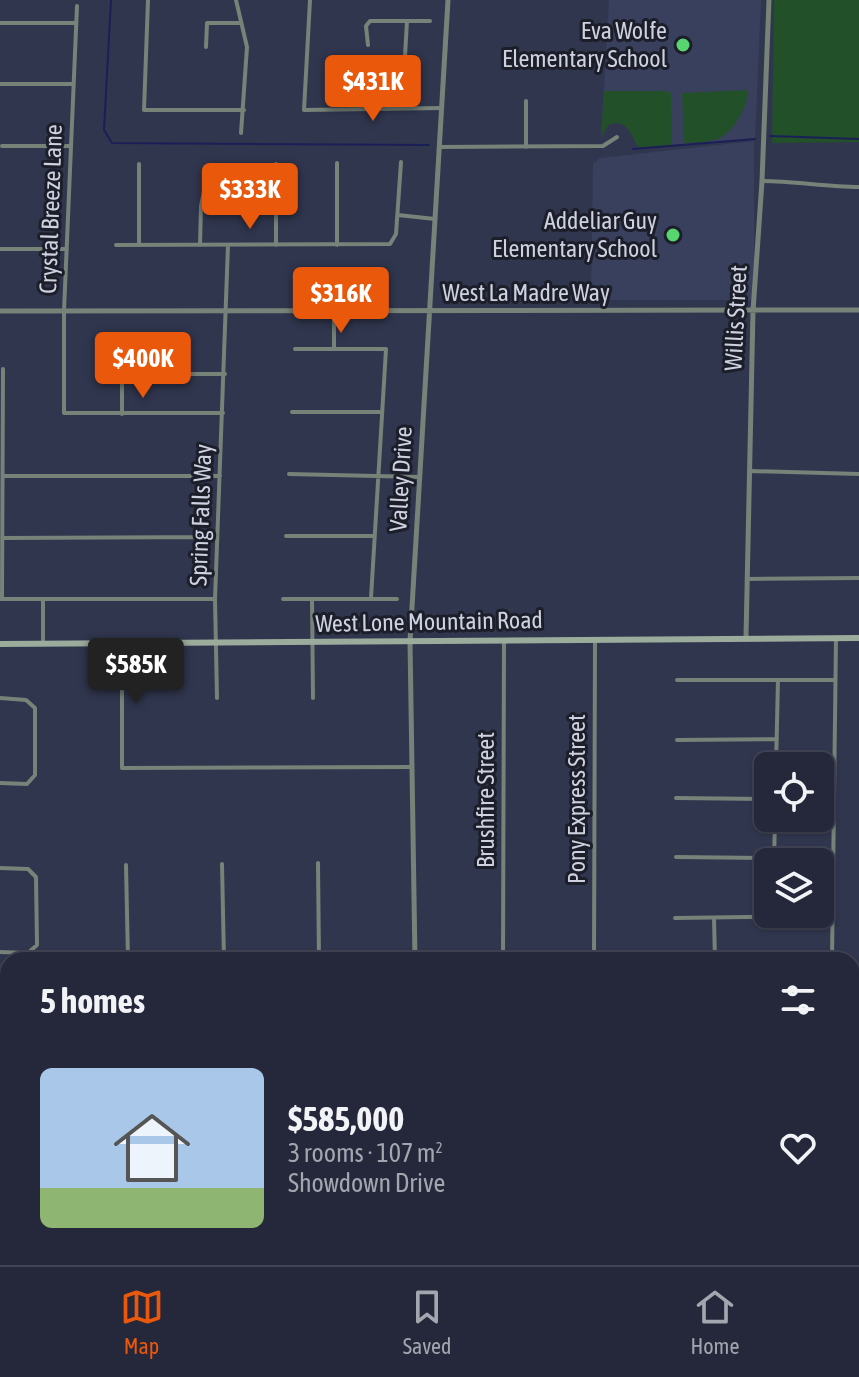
<!DOCTYPE html>
<html lang="en">
<head>
<meta charset="utf-8">
<style>
  body { margin:0; font-family:"Asap Condensed",sans-serif; background:#303445; color:#f1f3f6; height:100vh; display:flex; flex-direction:column; font-size:30px; white-space:nowrap }
  * { box-sizing:border-box; margin:0 }
  p { font-size:26px; color:#a3a6af }
  .icon { flex:none; width:44px; height:44px; fill:none; stroke:currentColor; stroke-width:2; stroke-linecap:round; stroke-linejoin:round }
  .map { position:relative; flex:1; overflow:hidden }
  .sheet { position:absolute; left:0px; top:952px; width:860px; height:314px; display:flex; flex-direction:column; background:#24283a; border-radius:24px 24px 0 0; box-shadow:0 2px 6px #0004,0 0 0 2px #414454 }
  .sheet>* { flex:none }
  .fabs { position:absolute; left:754px; top:752px; display:grid; gap:16px }
  .fabs a { display:grid; place-items:center; width:80px; height:80px; border-radius:12px; background:#24283a; box-shadow:0 2px 6px #0004,0 0 0 2px #414454; font-size:40px }
  .price { position:absolute; translate:-50% -68px; padding:0 18px; border-radius:8px; background:#ea580c; color:#fff; font-size:26px; line-height:52px; filter:drop-shadow(0 2px 4px #0008) }
  .price::after { content:''; position:absolute; left:50%; top:48px; width:24px; height:18px; margin-left:-12px; background:inherit; clip-path:polygon(0 0,100% 0,50% 100%) }
  .price.current { background:#222; color:#fff }
  ul { padding:0; list-style:none }
  li { display:flex; align-items:center; gap:24px; height:200px; padding:0 40px }
  li span { display:grid; place-items:center; flex:none; width:224px; height:160px; border-radius:12px; color:#555 }
  li>.icon { margin-inline-start:auto }
  span .icon { width:96px; height:96px; fill:#fffc; stroke-width:1 }
  li b { font-size:34px }
  h2 { display:flex; justify-content:space-between; align-items:center; height:96px; padding:0 40px; font-size:34px }
  .menu { display:flex; justify-content:space-around; align-items:center; height:112px; border-top:2px solid #414454; background:#24283a; font-size:22px; color:#a3a6af }
  .menu a { display:grid; justify-items:center; gap:4px }
  .menu .current { color:#ea580c }
  .map>svg:first-child { display:block }
  .built { fill:#39405e }
  .green { fill:#225029 }
  .lines { fill:none; stroke-linecap:round; stroke-linejoin:round }
  .stream { stroke:#1a2056; stroke-width:2 }
  .minor { stroke:#778278; stroke-width:4 }
  .tertiary { stroke:#778278; stroke-width:5 }
  .secondary { stroke:#9bac9c; stroke-width:6 }
  .poi-dot { fill:#59d56f; stroke:#1c1e29; stroke-width:3 }
  .labels { text-anchor:middle; stroke-width:6; stroke-linejoin:round; paint-order:stroke }
  .poi-label { font-size:24px; fill:#cdd1e0; stroke:#1c1e29; text-anchor:end }
  .street-label { font-size:24px; fill:#cdd1e0; stroke:#1c1e29 }
</style>
</head>
<body>
<div class="map">
<svg width="859" height="1265" viewBox="0 0 859 1265">
  <rect width="100%" height="100%" fill="#30364e"/>
  <path class="built" d="M609 0H761L755 139 638 147 628 127 615 122 608 125 601 138Z
    M754 141V300H591L593 164 600 158Z
    M852 1215H859V1265H430V1258H852Z"/>
  <path class="green" d="M774 0H859V142L772 143Z
    M748 90C747 101 745 107 740 116 726 142 712 142 684 143L682 93Z
    M604 91H666L671 93 672 146 638 147C631 133 626 118 608 125L601 138Z"/>
  <g class="lines">
    <path class="stream" d="M111 0 104 130 112 143 429 145
      M770 136 859 139
      M633 149 755 139"/>
    <path class="minor" d="M148 0 144 110H244
      M236 0 247 47 241 133
      M310 0 304 110 442 108
      M77 6 64 311V413H223
      M0 23H76
      M368 45 366 26 370 21H430
      M206 47 207 23H241
      M0 84H74
      M402 109 407 21
      M2 146H71
      M439 147 603 146 617 137
      M526 147V101
      M337 163V245
      M139 164V245
      M276 164V245
      M762 181C795 181 826 187 859 187
      M398 215 435 219
      M116 245 390 244 396 234 401 162
      M200 245 201 206 209 167
      M0 249H67
      M334 311V349
      M295 349H386L371 598
      M182 374H225
      M292 412H382
      M122 414V368
      M749 471 859 474
      M289 474 419 477
      M3 476H220
      M286 536H375
      M2 538 217 537
      M747 579 859 578
      M1 599H215
      M2 599 3 369
      M43 599V644
      M283 599H397
      M312 599 313 698
      M122 644V768L412 767
      M677 680H835
      M0 698 26 700 35 708V775L27 784 0 783
      M217 698 215 599 228 245
      M677 740 777 739
      M776 766 778 680
      M676 798 768 799
      M676 857 774 858
      M774 862 775 818
      M318 863 319 960
      M222 864 224 960
      M126 865 128 960
      M0 868 28 869 36 877 37 945 28 953 0 952
      M675 918 833 916
      M714 918 715 960
      M503 960 504 640
      M594 960 595 639
      M832 960 836 638
      M0 1036H8
      M0 1120H8"/>
    <path class="tertiary" d="M0 311 859 310
      M746 637 753 311 762 181 769 0
      M415 960 410 641 448 0
      M852 975H859
      M84 1258V1265
      M420 1258V1265"/>
    <path class="secondary" d="M0 644 859 638"/>
  </g>
  <g class="poi-dot">
    <circle cx="683" cy="45" r="8"/>
    <circle cx="673" cy="235" r="8"/>
  </g>
  <g class="labels">
    <g class="poi-label">
      <text x="667" y="39">Eva Wolfe<tspan x="667" dy="28">Elementary School</tspan></text>
      <text x="657" y="229">Addeliar Guy<tspan x="657" dy="28">Elementary School</tspan></text>
    </g>
    <g class="street-label">
      <text transform="translate(51 209) rotate(-88)" y="8">Crystal Breeze Lane</text>
      <text x="526" y="301">West La Madre Way</text>
      <text transform="translate(736 318) rotate(-87)" y="8">Willis Street</text>
      <text transform="translate(401 479) rotate(-87)" y="8">Valley Drive</text>
      <text transform="translate(201 515) rotate(-88)" y="8">Spring Falls Way</text>
      <text transform="translate(429 622) rotate(-1)" y="8">West Lone Mountain Road</text>
      <text transform="translate(577 799) rotate(-90)" y="8">Pony Express Street</text>
      <text transform="translate(486 800) rotate(-90)" y="8">Brushfire Street</text>
    </g>
  </g>
</svg>
<div class="fabs">
<a><svg class="icon" aria-label="locate" viewBox="0 0 24 24"><circle cx="12" cy="12" r="6"/><path d="M12 2v4M12 18v4M2 12h4M18 12h4"/></svg></a>
<a><svg class="icon" aria-label="layers" viewBox="0 0 24 24"><path d="M12 4l9 5-9 5-9-5zM3 14l9 5 9-5"/></svg></a>
</div>
<b class="price" style="left:373px;top:123px">$431K</b>
<b class="price" style="left:250px;top:231px">$333K</b>
<b class="price" style="left:341px;top:335px">$316K</b>
<b class="price" style="left:143px;top:400px">$400K</b>
<b class="price current" style="left:136px;top:706px">$585K</b>
<section class="sheet">
<h2>5 homes<svg class="icon" aria-label="filters" viewBox="0 0 24 24"><path d="M4 7h16M4 17h16"/><circle cx="9" cy="7" r="2"/><circle cx="15" cy="17" r="2"/></svg></h2>
<ul>
<li><span style="background:linear-gradient(#a9c7e8 75%,#8fb573 0)"><svg class="icon" aria-label="home" viewBox="0 0 24 24"><path d="M3 11l9-7 9 7M6 9v11h12V9"/></svg></span><div><b>$585,000</b><p>3 rooms · 107 m²</p><p>Showdown Drive</p></div><svg class="icon" aria-label="heart" viewBox="0 0 24 24"><path d="M12 20l-8-8c-3-5 5-10 8-4 3-6 11-1 8 4z"/></svg></li>
</ul>
</section>
</div>
<nav class="menu">
<a class="current"><svg class="icon" aria-label="map" viewBox="0 0 24 24"><path d="M3 6l6-2 6 2 6-2v14l-6 2-6-2-6 2zM9 4v14M15 6v14"/></svg>Map</a>
<a><svg class="icon" aria-label="saved" viewBox="0 0 24 24"><path d="M7 4h10v16l-5-4-5 4z"/></svg>Saved</a>
<a><svg class="icon" aria-label="home" viewBox="0 0 24 24"><path d="M3 11l9-7 9 7M6 9v11h12V9"/></svg>Home</a>
</nav>
</body>
</html>
